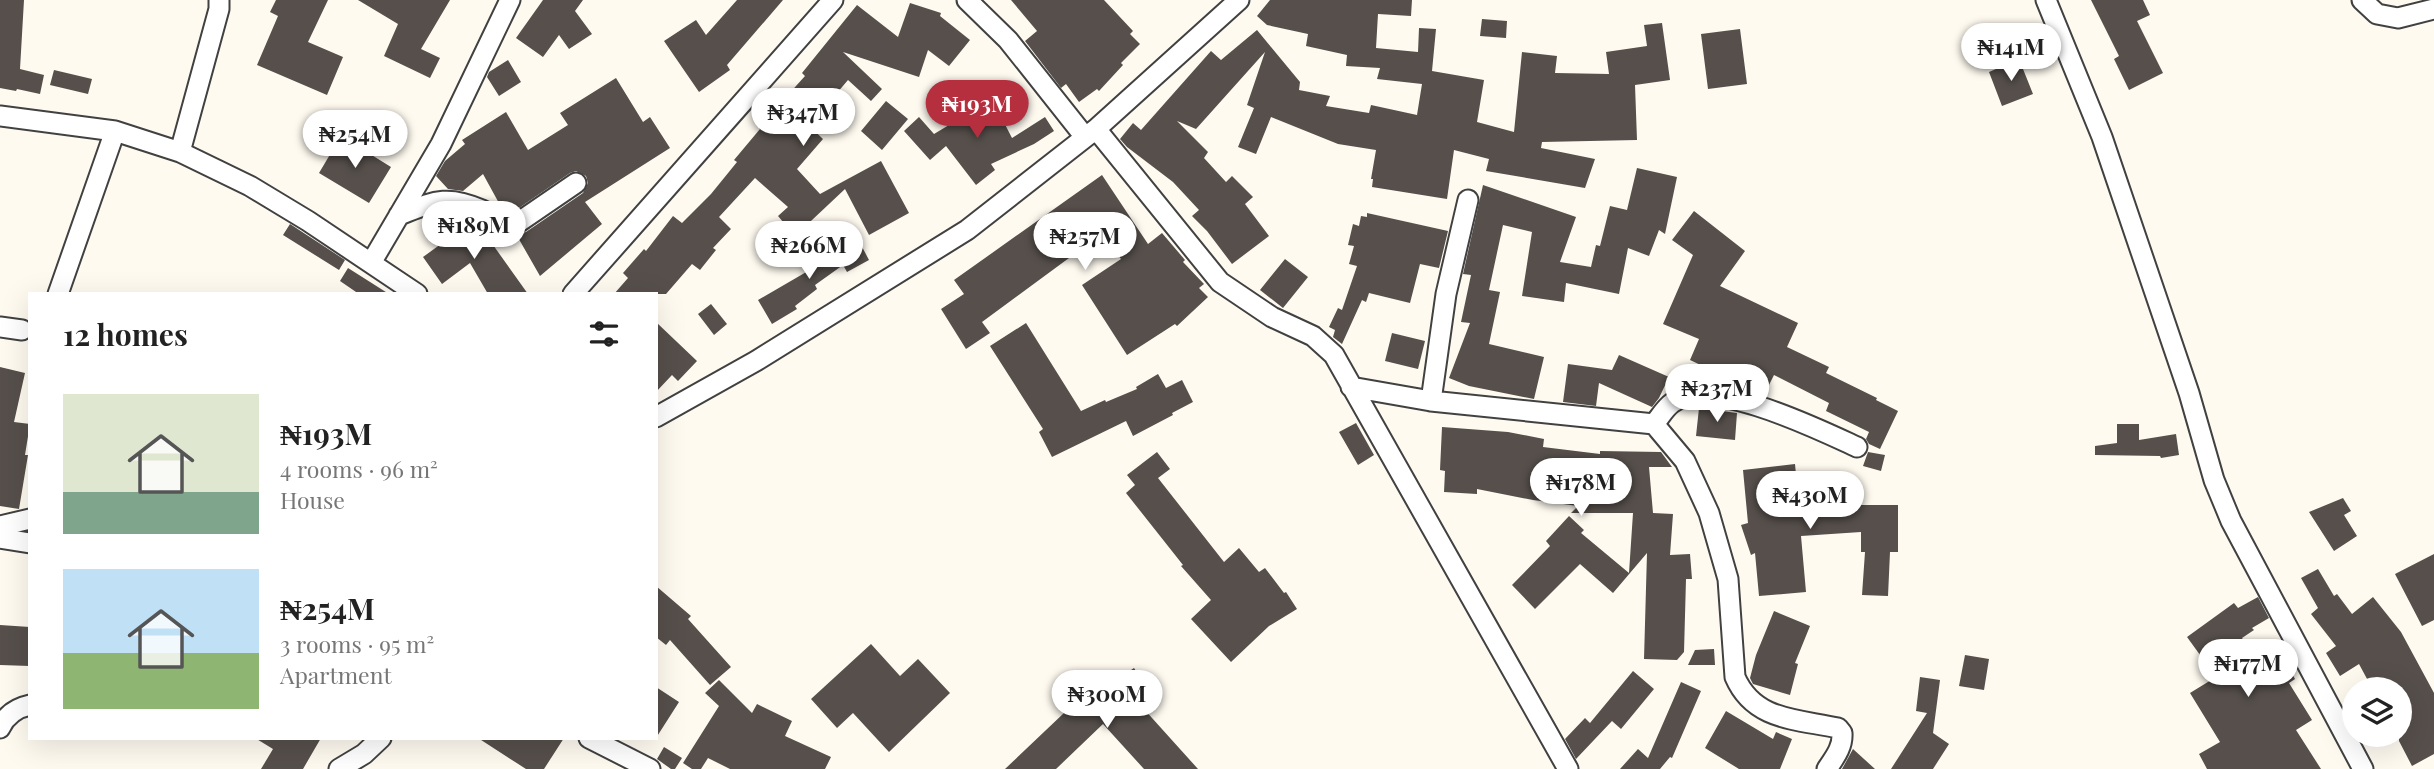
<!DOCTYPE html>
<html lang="en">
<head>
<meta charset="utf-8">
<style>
  body { margin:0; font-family:"Playfair Display",serif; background:#f6f6f6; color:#222; height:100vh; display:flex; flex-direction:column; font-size:26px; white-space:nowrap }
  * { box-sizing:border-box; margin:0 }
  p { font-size:23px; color:#767676 }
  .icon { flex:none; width:38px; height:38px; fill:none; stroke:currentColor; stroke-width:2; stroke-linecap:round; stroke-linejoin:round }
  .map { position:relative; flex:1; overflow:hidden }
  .side { position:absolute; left:28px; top:292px; width:630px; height:448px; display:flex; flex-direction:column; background:#fff; border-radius:0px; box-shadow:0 7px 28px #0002 }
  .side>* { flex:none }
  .buttons { position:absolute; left:2342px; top:677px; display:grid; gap:14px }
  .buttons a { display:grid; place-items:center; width:70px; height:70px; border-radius:50%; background:#fff; box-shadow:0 7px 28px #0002; font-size:35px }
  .price { position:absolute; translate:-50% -60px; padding:0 16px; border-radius:24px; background:#fff; color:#222; font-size:23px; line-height:46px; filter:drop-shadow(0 2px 4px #0008) }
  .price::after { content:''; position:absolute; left:50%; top:42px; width:21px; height:16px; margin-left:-10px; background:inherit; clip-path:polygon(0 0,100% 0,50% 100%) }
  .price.selected { background:#b52f3f; color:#fff }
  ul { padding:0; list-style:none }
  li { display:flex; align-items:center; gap:21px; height:175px; padding:0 35px }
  li span { display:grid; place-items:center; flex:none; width:196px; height:140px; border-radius:0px; color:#555 }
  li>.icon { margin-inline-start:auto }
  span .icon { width:84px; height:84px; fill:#fffc; stroke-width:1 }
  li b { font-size:30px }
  h2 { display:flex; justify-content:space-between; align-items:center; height:84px; padding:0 35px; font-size:30px }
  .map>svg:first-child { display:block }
  .building { fill:#564f4b }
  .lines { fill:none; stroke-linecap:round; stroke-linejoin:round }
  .minor-casing { stroke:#414141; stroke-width:23 }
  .minor { stroke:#fff; stroke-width:19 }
</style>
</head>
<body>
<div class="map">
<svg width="2434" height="769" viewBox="0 0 2434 769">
  <rect width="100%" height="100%" fill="#fefaf0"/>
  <path class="building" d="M0 0H24L20 69 44 75 40 94 17 89 16 91 0 88Z
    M276 0H328L308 42 343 57 327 95 257 65 278 16 270 12Z
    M358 0H450L421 49 440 58 430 78 384 56 398 24Z
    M543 0H583L575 11 592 34 569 49 559 35 543 57 516 38Z
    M737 0H783L727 65 730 70 699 92 664 41 696 20 706 35Z
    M1011 0H1104L1133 31 1130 34 1140 44 1121 63 1123 65 1099 91 1097 89 1079 102 1066 84 1061 88 1025 41 1037 31Z
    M1270 0H1412L1411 16 1378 14 1376 48 1418 52 1419 28 1436 29 1432 71 1484 80 1477 122 1514 132 1522 52 1557 56 1555 73 1609 74 1606 52 1647 46 1644 25 1662 23 1670 80 1635 85 1637 140 1542 142 1541 148 1595 159 1585 188 1486 171 1489 159 1454 150 1447 199 1372 187 1373 179H1371L1376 150 1338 144 1271 117 1256 154 1238 147 1254 108 1247 105 1265 52 1196 129 1177 121 1208 152 1204 158 1226 182 1232 176 1253 197 1245 204 1269 236 1232 264 1207 231 1192 216 1199 210 1173 182 1127 147 1120 139 1133 123 1141 130 1211 51 1221 60 1257 30 1300 82 1299 90 1330 96 1326 106 1369 113 1371 105 1417 115 1422 84 1377 79 1380 68 1346 66 1347 55 1306 46 1308 34 1267 25 1257 16Z
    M2091 0H2143L2150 15 2137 21 2163 73 2129 90 2114 59 2119 56Z
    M910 3 941 13 940 16 970 40 949 66 928 50 919 77 843 52 882 89 871 101 848 80 831 100 824 94 803 120 823 139 797 169 820 194 881 161 909 213 869 235 845 189 795 236 778 216 788 207 755 178 719 217 731 229 713 248 716 250 700 270 692 264 666 294H614L628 278 623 273 644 249 646 251 673 216 682 223 711 194 737 162 734 160 760 129 759 127 805 76 802 73 857 5 898 37Z
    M1482 19 1507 21 1506 38 1480 36Z
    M1740 29 1747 84 1708 89 1701 34Z
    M2019 59 2033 94 2002 106 1989 72Z
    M508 60 521 82 499 96 487 77 489 72Z
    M54 70 92 79 88 94 50 85Z
    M616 78 643 122 650 117 670 148 585 202 602 224 540 276 516 234 526 232 583 193 588 183 586 176 576 171 570 173 516 210 500 205 483 174 463 191 448 189 436 176 445 161 465 144 462 140 506 112 528 150 568 125 560 113Z
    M886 101 908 119 882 150 861 131Z
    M994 103 1012 138 1045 117 1054 131 1034 144 991 164 995 170 976 185 946 146 930 160 904 131 919 117 934 134 964 116 965 118Z
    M341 136 391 167 369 203 319 173Z
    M1637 168 1677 177 1665 234 1659 230 1649 256 1628 248 1619 294 1566 283 1564 302 1522 296 1532 232 1503 225 1489 290 1500 292 1489 344 1544 357 1534 399 1469 386 1449 378 1470 323 1461 322 1471 275 1463 274 1483 185 1576 217 1560 262 1591 267 1596 245 1600 246 1610 206 1627 210Z
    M1102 175 1148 244 1162 233 1185 260 1183 262 1204 284 1199 288 1208 297 1177 326 1175 324 1127 355 1082 285 1121 259 1103 233 982 322 990 333 966 349 941 309 964 294 954 280Z
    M1694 211 1745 251 1720 286 1798 323 1787 347 1829 367 1826 373 1877 398 1876 400 1898 411 1880 449 1869 444 1866 439 1869 432 1826 411 1829 403 1774 375 1764 395 1690 360 1699 339 1663 324 1693 255 1672 240Z
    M1367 213 1448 231 1439 268 1420 264 1410 303 1369 293 1366 302 1362 300 1342 344 1333 337 1335 330 1329 327 1338 308 1342 310 1357 266 1349 264 1354 246 1348 245 1353 224 1359 226 1361 216 1367 217Z
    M474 220 476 221 528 294H488L470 263 442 284 423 257Z
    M290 224 345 260 339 270 283 235Z
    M860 243 869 260 847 272 843 265 815 285 817 289 795 306 797 309 772 324 758 300 808 271 802 264 824 249 830 258Z
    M1285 259 1308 277 1283 308 1260 290Z
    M348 268 389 294H359L340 281Z
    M711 304 727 324 714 335 698 314Z
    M656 322 697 361 678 381 672 375 656 392Z
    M1026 323 1081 411 1105 400 1106 402 1137 389 1136 387 1158 374 1166 388 1182 380 1193 402 1172 413 1173 415 1133 436 1126 421 1052 457 1039 432 1043 429 990 346Z
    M1392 333 1425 341 1418 369 1385 361Z
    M1619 355 1669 377 1659 398 1652 407 1599 383 1596 406 1563 402 1568 364 1612 370Z
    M0 367 25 373 14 422 30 424 25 455H28L19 509 0 506Z
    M1699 408 1737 413 1735 440 1696 436Z
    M1356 423 1374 455 1358 465 1339 432Z
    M2117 424H2139V440L2176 434 2179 455 2161 458 2160 456 2095 455V446L2117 443Z
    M1442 427 1508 432 1544 439 1543 447 1600 454V451L1661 452 1672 467H1649L1653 513 1673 514 1670 555 1690 554 1692 579H1686L1684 652 1677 660 1644 659 1647 553 1613 593 1580 564 1535 609 1512 585 1550 546 1546 541 1569 516 1584 530 1581 533 1629 573 1633 513H1571L1578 506 1533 500 1477 489V494L1444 492 1445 471 1440 470Z
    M1157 452 1170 469 1158 478 1224 562 1239 548 1259 572 1265 568 1284 593 1286 592 1297 609 1269 626 1231 662 1191 619 1211 600 1181 566 1183 565 1126 493 1135 485 1127 475Z
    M1868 452 1885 455 1881 471 1863 466Z
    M1795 464 1799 506 1812 501 1854 499V505H1898V552H1890L1888 596 1862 595 1865 552H1861V532L1801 536 1806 592 1759 596 1755 553 1751 555 1741 525 1748 523 1743 470Z
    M2343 498 2351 511 2344 515 2357 536 2334 551 2309 512Z
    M2434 554V620L2422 626 2395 574Z
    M2318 569 2334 596 2337 594 2352 614 2373 597 2401 632 2434 693V754L2412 766 2399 741V690H2373L2359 664 2340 676 2326 653 2336 646 2311 614 2318 608 2301 578Z
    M656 586 691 616 688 619 731 667 710 685 670 640 666 645 656 637Z
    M2258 597 2269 618 2252 628 2254 630 2242 638 2267 678 2287 665 2295 679 2289 683 2312 720 2296 730 2321 769H2207L2199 754 2220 742 2190 693 2216 677 2187 637 2234 603 2238 608Z
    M1774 611 1810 626 1795 663 1798 664 1790 695 1753 684 1750 678 1756 655Z
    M0 625 30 627V666L0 665Z
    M871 644 900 676 918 659 950 693 889 752 853 713 837 728 811 699Z
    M1714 649 1715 665H1688L1695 650Z
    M1965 655 1989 659 1984 690 1959 686Z
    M1134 668 1148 689 1134 698 1198 769H1144L1103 724 1056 769H1005L1084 694 1088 699Z
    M1633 671 1654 689 1621 729 1612 721 1576 759 1565 739 1585 718 1590 723Z
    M1920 677 1940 680 1933 733 1949 744 1933 769H1891L1927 713 1916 711Z
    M719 680 752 713 757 704 792 721 785 736 831 757 825 769H730L708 758 701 769H692L683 763 719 706 705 693Z
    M1681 682 1701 691 1672 758 1670 757 1660 769H1620L1638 749 1648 758Z
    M656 687 679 702 656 738Z
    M1726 711 1773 739 1776 732 1792 739 1780 769H1739L1705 748Z
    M255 738H321L303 769H261L273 749Z
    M478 738H564L544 769H526Z
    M664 747 682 758 675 769H671L657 759Z
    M1853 749 1875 769H1842Z"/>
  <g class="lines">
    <defs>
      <path id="minor" d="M967 0 1008 40 1085 137
        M2046 0 2102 137 2189 393 2214 480 2231 521 2363 769
        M2362 0 2377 14 2398 18 2434 9
        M0 116 115 131 180 152 250 186 308 221 417 294
        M1096 129 1220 282 1272 317 1313 336 1334 355 1568 769
        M180 152 219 9V0
        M399 215C433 202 446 194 482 210 494 216 506 222 519 222L576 183
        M371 263 441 144 510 0
        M58 294 115 131
        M573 294 833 0
        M0 327 22 330
        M1351 387 1431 401 1654 424 1685 461 1709 513 1728 579 1735 677C1754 721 1797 719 1838 728L1842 733C1843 747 1835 757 1827 769
        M1431 401 1446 294 1468 200
        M656 417 756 361 967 230 1096 129 1239 0
        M1654 424C1660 417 1665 408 1672 403 1708 375 1820 430 1857 447
        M0 526 30 519
        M0 538 30 543
        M0 728C6 715 16 708 30 705
        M589 738 650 769
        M339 769 364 754 381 738"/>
    </defs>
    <use href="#minor" class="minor-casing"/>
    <use href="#minor" class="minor"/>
  </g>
</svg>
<div class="buttons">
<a><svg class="icon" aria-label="layers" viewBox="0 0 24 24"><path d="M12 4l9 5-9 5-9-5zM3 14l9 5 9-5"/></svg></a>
</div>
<b class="price" style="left:2011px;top:83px">₦141M</b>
<b class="price selected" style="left:977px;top:140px">₦193M</b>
<b class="price" style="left:803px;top:148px">₦347M</b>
<b class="price" style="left:355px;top:170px">₦254M</b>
<b class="price" style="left:474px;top:261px">₦189M</b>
<b class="price" style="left:1085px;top:272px">₦257M</b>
<b class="price" style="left:809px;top:281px">₦266M</b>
<b class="price" style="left:1717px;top:424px">₦237M</b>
<b class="price" style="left:1581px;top:518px">₦178M</b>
<b class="price" style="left:1810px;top:531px">₦430M</b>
<b class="price" style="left:2248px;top:699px">₦177M</b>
<b class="price" style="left:1107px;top:730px">₦300M</b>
<section class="side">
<h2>12 homes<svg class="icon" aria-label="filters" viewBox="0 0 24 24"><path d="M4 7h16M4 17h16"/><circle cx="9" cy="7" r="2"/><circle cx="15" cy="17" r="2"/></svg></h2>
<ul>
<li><span style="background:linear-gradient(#dfe7d0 70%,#7fa58c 0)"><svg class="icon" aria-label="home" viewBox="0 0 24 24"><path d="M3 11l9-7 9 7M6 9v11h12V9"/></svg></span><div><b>₦193M</b><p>4 rooms · 96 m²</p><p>House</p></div></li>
<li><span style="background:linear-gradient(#bfe0f5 60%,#8fb573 0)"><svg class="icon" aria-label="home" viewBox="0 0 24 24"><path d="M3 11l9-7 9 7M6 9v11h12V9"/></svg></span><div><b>₦254M</b><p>3 rooms · 95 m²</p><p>Apartment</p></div></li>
</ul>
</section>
</div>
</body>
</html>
